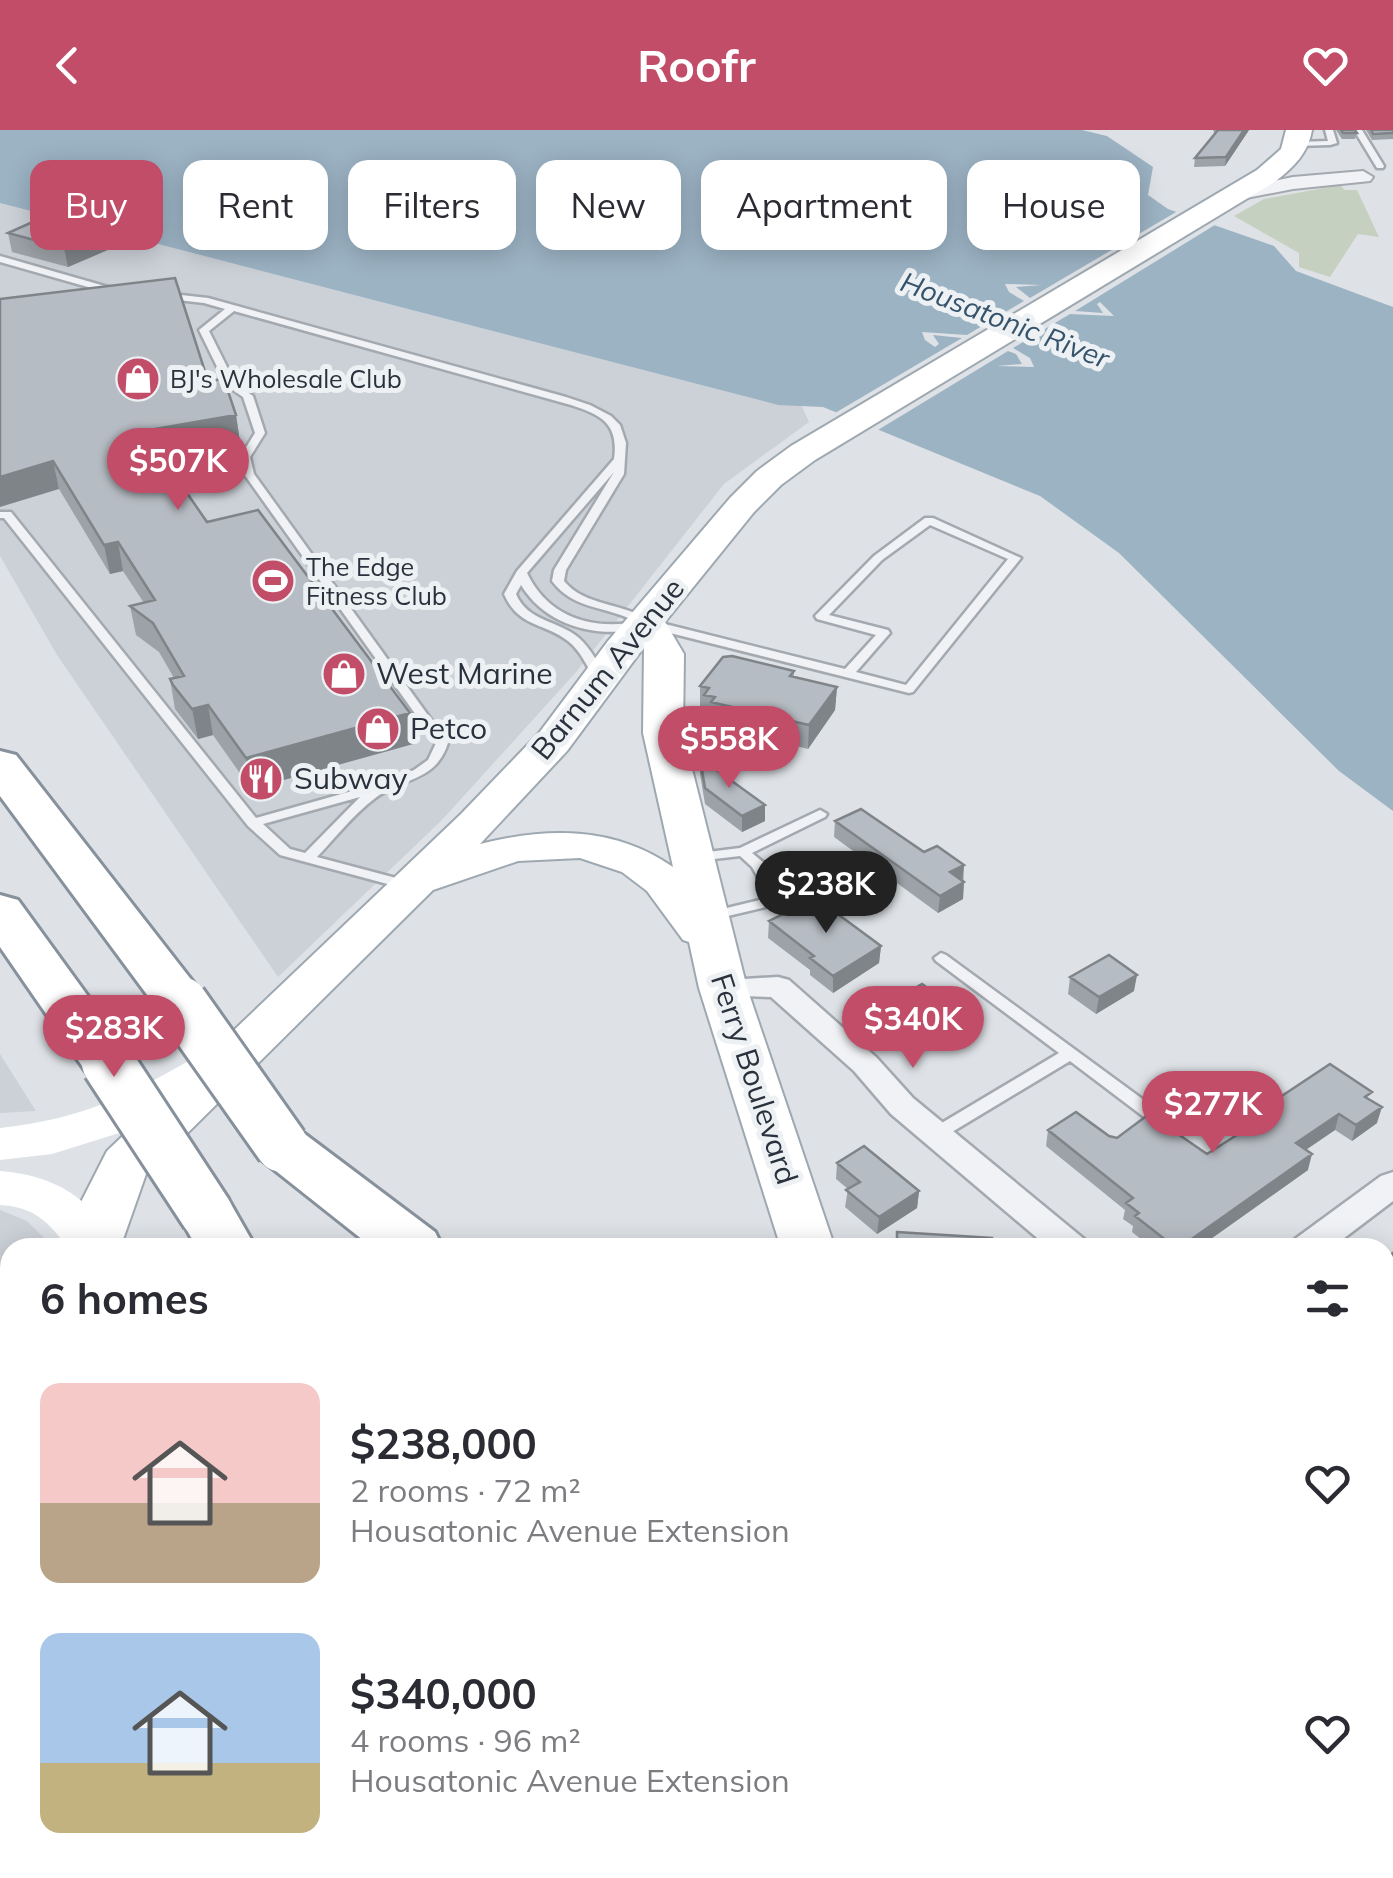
<!DOCTYPE html>
<html lang="en">
<head>
<meta charset="utf-8">
<style>
  body { margin:0; font-family:Mulish,sans-serif; background:#f2f2f3; color:#2b2b33; height:100vh; display:flex; flex-direction:column; font-size:38px; white-space:nowrap }
  * { box-sizing:border-box; margin:0 }
  p { font-size:32px; color:#7c7c81 }
  .icon { flex:none; width:55px; height:55px; fill:none; stroke:currentColor; stroke-width:2; stroke-linecap:round; stroke-linejoin:round }
  .map { position:relative; flex:1; overflow:hidden }
  .details { position:absolute; left:0px; top:1108px; width:1395px; height:642px; display:flex; flex-direction:column; background:#fff; border-radius:30px 30px 0 0; box-shadow:0 5px 25px #0003 }
  .details>* { flex:none }
  .guide { position:absolute; left:30px; top:30px; width:1335px; height:90px; display:flex; gap:20px }
  .price { position:absolute; translate:-50% -85px; padding:0 22px; border-radius:35px; background:#c24d69; color:#fff; font-size:32px; line-height:65px; filter:drop-shadow(0 2px 5px #0008) }
  .price::after { content:''; position:absolute; left:50%; top:60px; width:30px; height:22px; margin-left:-15px; background:inherit; clip-path:polygon(0 0,100% 0,50% 100%) }
  .price.active { background:#222; color:#fff }
  ul { padding:0; list-style:none }
  li { display:flex; align-items:center; gap:30px; height:250px; padding:0 40px }
  li span { display:grid; place-items:center; flex:none; width:280px; height:200px; border-radius:20px; color:#555 }
  li>.icon { margin-inline-start:auto }
  span .icon { width:120px; height:120px; fill:#fffc; stroke-width:1 }
  li b { font-size:42px }
  h2 { display:flex; justify-content:space-between; align-items:center; height:120px; padding:0 40px; font-size:42px }
  .pill { padding:0 35px; border-radius:20px; background:#fff; box-shadow:0 5px 25px #0003; font-size:35px; line-height:90px }
  .pill.active { background:#c24d69; color:#fff }
  header { display:flex; justify-content:space-between; align-items:center; height:130px; padding:0 40px; background:#c24d69; color:#fff; font-size:45px; font-weight:700 }
  .map>svg:first-child { display:block }
  .built { fill:#ccd1d8 }
  .green { fill:#c5d0c0 }
  .water { fill:#9cb3c4 }
  .pier { fill:#dee2e6 }
  .lines { fill:none; stroke-linecap:round; stroke-linejoin:round }
  .service-casing { stroke:#a4a9b0; stroke-width:5 }
  .minor-casing { stroke:#a4a9b0; stroke-width:5 }
  .tertiary-casing { stroke:#a4a9b0; stroke-width:4 }
  .primary-casing { stroke:#9ea8b1; stroke-width:4 }
  .motorway-casing { stroke:#87919c; stroke-width:6 }
  .service { fill:#f0f2f5; fill-rule:evenodd }
  .minor { fill:#f0f2f5; fill-rule:evenodd }
  .tertiary { fill:#f0f2f5; fill-rule:evenodd }
  .secondary { fill:#fff; fill-rule:evenodd }
  .primary { fill:#fff; fill-rule:evenodd }
  .motorway { fill:#fff; fill-rule:evenodd }
  .motorway-bridge-casing { stroke:#87919c; stroke-width:58; stroke-linecap:butt }
  .motorway-bridge { stroke:#fff; stroke-width:52 }
  .wall { fill:#9da2a8 }
  .shaded-wall { fill:#7f8488 }
  .building { fill:#b6bcc3; stroke:#7f8488; stroke-width:2.5 }
  .labels { text-anchor:middle; stroke-width:10; stroke-linejoin:round; paint-order:stroke }
  .far-poi-label { font-size:25px; fill:#29313c; stroke:#edf1f4; text-anchor:start }
  .far-water-label { font-size:28px; font-style:italic; fill:#36536c; stroke:#edf1f4 }
  .street-label { font-size:30px; fill:#29313c; stroke:#edf1f4 }
  .poi-label { font-size:30px; fill:#29313c; stroke:#edf1f4; text-anchor:start }
</style>
</head>
<body>
<header><svg class="icon" aria-label="back" viewBox="0 0 24 24"><path d="M15 5l-7 7 7 7"/></svg>Roofr<svg class="icon" aria-label="heart" viewBox="0 0 24 24"><path d="M12 20l-8-8c-3-5 5-10 8-4 3-6 11-1 8 4z"/></svg></header>
<div class="map">
<svg width="1393" height="1748" viewBox="0 0 1393 1748">
  <rect width="100%" height="100%" fill="#dee2e6"/>
  <path class="built" d="M0 73 778 275 801 274 809 292 724 354 577 541 442 690 278 847 57 525 0 426Z
    M0 924 36 981 0 983Z
    M0 1080 27 1091 53 1117 10 1118V1740H128L129 1748H0Z"/>
  <path class="green" d="M1340 55 1345 60H1357L1379 107 1358 104 1330 147 1299 137V123L1234 86 1264 69Z"/>
  <path class="water" d="M0 0H1082L1107 6 1153 37 1148 65 1168 79 1274 116 1296 141 1393 177V681L1339 641 1119 423 1040 366 823 277 778 275 0 73Z"/>
  <path class="pier" d="M1183 78 1223 90 1075 181 1103 183 1097 174 1100 172 1114 186 1070 184 1013 218 1030 228 1034 237 996 236 1022 234 1016 224 1008 221 873 303 830 286 962 208 933 205 939 214 935 217 925 210 922 202 967 205 1024 171 1009 162 1005 154 1041 155 1016 157 1030 168Z"/>
  <g class="lines">
    <defs>
      <path id="service" d="M1325 0H1333L1337 13 1330 15 1297 16 1293 14 1297 12 1328 11Z
        M1354 0H1362L1384 36 1383 38H1377Z
        M0 126 122 161 124 163 116 165 0 132Z
        M163 163 208 168 566 267 590 275 611 286 620 295 626 313 624 344 566 440 564 451C584 476 623 473 649 490L845 539 876 505 817 489 815 486 874 426 925 388H933L1021 428 913 562 909 563 642 496 640 499C595 508 546 496 521 455L516 464C528 492 558 490 579 508 591 519 599 534 606 548L604 551H596C587 537 581 521 568 511 543 492 519 498 504 464L517 441 614 329C619 293 601 285 571 275L234 181 209 201 235 253 253 266 265 303 250 327 254 344 448 613C435 653 403 646 374 669 353 685 336 707 317 727L411 752 413 755 411 758 406 759 280 725 248 696 4 388H0V382H11L256 688 377 654 414 640 428 630 436 613 244 344 240 327 255 303 243 267 226 255 199 200 225 179 204 173 160 168 158 166ZM614 342 554 440 552 451C575 481 606 475 636 492 591 500 548 487 527 443ZM930 395 1008 429 906 555 856 542 890 503 888 500 829 485 882 430ZM360 667 305 723 290 719 263 694Z
        M820 680 827 684 825 687 752 723 763 732 783 766 774 775 711 790 706 789 704 786 706 783 764 769 768 765 752 737 740 726 697 731 692 730 690 727 692 724 740 718Z
        M941 823 946 825 1156 979 1158 983 1156 987H1144L1070 931 942 1008H930L928 1004 930 1000 1059 923 936 831 934 828Z
        M0 1484 7 1487 10 1493V1602L3 1600 0 1594Z
        M14 1740H36L37 1748H15Z"/>
      <path id="minor" d="M778 847 789 850 876 927 913 968 1084 1109 1089 1118H1049L891 984 854 941 771 867 712 865 708 858 712 851Z
        M1393 1042V1071L1331 1118H1290L1295 1109 1381 1046Z
        M1393 1429V1466L1385 1469V1432Z
        M1019 1740H1067L1064 1748H1016Z
        M1199 1740H1243L1246 1748H1202Z"/>
      <path id="tertiary" d="M1363 41 1373 47 1370 51 1293 59 1236 70 1225 64 1229 60 1293 47Z"/>
      <path id="primary" d="M1286 0H1312C1308 23 1294 37 1276 51L815 330 781 355 754 382 665 492 684 524 683 603 747 858 835 1118H781L699 858 689 812 683 810 647 761 622 742 580 728 518 731 433 760 146 1044 120 1118H66L80 1074 107 1021 461 684 539 603 608 511 730 368 757 341 791 316 1257 40 1281 19ZM644 517 643 603 673 737C614 696 547 697 480 714L567 621Z
        M169 1740H239L240 1748H170Z"/>
      <path id="motorway" d="M0 621 16 625 200 861 207 873 200 885 181 890 162 885 0 666Z
        M0 765 18 770 127 920 135 933 127 946 108 951 89 946 0 817Z
        M282 996 302 1002 435 1102 443 1118H373L262 1030 254 1016 262 1002Z
        M207 1063 228 1069 256 1118H197L178 1084 186 1069Z
        M416 1740H494L496 1748H418Z
        M504 1740H582L586 1748H508Z
        M649 1740H727L731 1748H653Z
        M928 1740H1009L1013 1748H932Z"/>
    </defs>
    <use href="#service" class="service-casing"/>
    <use href="#minor" class="minor-casing"/>
    <use href="#tertiary" class="tertiary-casing"/>
    <use href="#primary" class="primary-casing"/>
    <use href="#motorway" class="motorway-casing"/>
    <use href="#service" class="service"/>
    <use href="#minor" class="minor"/>
    <use href="#tertiary" class="tertiary"/>
    <path class="secondary" d="M217 920 233 924 239 935 233 946 148 994 52 1024 0 1030V998C87 988 127 966 201 924Z
      M0 1041C54 1045 93 1068 117 1118H68C48 1091 34 1077 0 1075Z"/>
    <use href="#primary" class="primary"/>
    <use href="#motorway" class="motorway"/>
    <defs>
      <path id="motorway-bridge" d="M181 873 282 1016
        M108 933 207 1084"/>
    </defs>
    <use href="#motorway-bridge" class="motorway-bridge-casing"/>
    <use href="#motorway-bridge" class="motorway-bridge"/>
  </g>
  <path class="wall" d="M1213 0H1253H1249L1225 36 1194 37 1195 28 1215 4Z
    M1336 0H1355L1357 3 1355 9H1342Z
    M1366 0H1393V9L1372 10Z
    M8 103 124 113 68 137 12 122Z
    M0 169 208 251 236 285 240 312 161 326 207 392 410 583 413 614 251 659 213 605 198 609 175 579 170 549 174 548 159 522 136 505 130 476 144 473 123 441 110 444 59 359Z
    M794 541V547L837 557 835 580 808 619 711 595V589L704 588V580L700 579V556Z
    M700 628 765 691 742 702 705 674 700 644Z
    M835 691 964 735 963 769 938 783 834 707Z
    M769 791 881 816 879 833 833 863 810 845V840L768 808Z
    M1070 847 1134 861 1096 884 1068 864Z
    M898 868 954 877 952 893 928 906 896 885Z
    M1370 970 1377 993 1352 1011 1335 1000 1306 1020 1308 1040 1198 1118H1152L1132 1102 1133 1096 1123 1089 1125 1080 1046 1016 1048 1000 1109 1006 1207 1024 1245 999 1247 989Z
    M837 1033 919 1061 917 1078 877 1104 845 1077 848 1059 836 1049Z
    M1385 1282 1393 1288V1332L1390 1335 1385 1331Z
    M1306 1740H1385L1393 1748H1309Z"/>
  <path class="shaded-wall" d="M1244 0H1249L1225 36 1226 27Z
    M121 94 124 113 68 137 64 118Z
    M236 285 240 312 149 328 144 301Z
    M53 331 59 359 0 377V347Z
    M118 412 123 441 110 444 104 415Z
    M837 557 835 580 808 619 809 595Z
    M208 575 213 605 198 609 192 579Z
    M410 583 413 614 251 659 246 628Z
    M765 675V691L742 702V686Z
    M964 735 962 751 950 742Z
    M964 752 963 769 938 783 940 766Z
    M881 816 879 833 833 863V846Z
    M1137 845 1134 861 1096 884 1099 867Z
    M954 877 952 893 928 906 930 889Z
    M1382 977 1377 993 1352 1011 1356 995Z
    M1339 984 1335 1000 1292 1029 1296 1013Z
    M1312 1024 1308 1040 1198 1118H1179Z
    M919 1061 917 1078 877 1104 879 1087Z
    M1393 1178V1191L1385 1197V1184Z
    M1393 1642V1664L1385 1666V1644Z"/>
  <path class="building" d="M1218 0H1244L1226 27 1195 28Z
    M1341 0H1355L1357 3H1343Z
    M1371 0H1393V3L1373 4Z
    M57 81 121 94 64 118 8 103Z
    M175 148 208 251 224 249 236 285 144 301 207 392 258 380 410 583 246 628 208 575 192 579 173 555 170 549 184 546 153 493 130 476 155 470 118 412 104 415 53 331 0 347V169Z
    M732 526 794 541 790 546 837 557 809 595 711 572 715 567 704 565 709 558 700 556 723 527Z
    M700 628 765 675 742 686 705 658Z
    M861 679 924 722 937 716 964 735 950 742 964 752 940 766 835 691Z
    M816 768 881 816 833 846 810 828 814 826 769 791Z
    M1109 825 1137 845 1099 867 1070 847Z
    M922 854 954 877 930 889 898 868Z
    M1330 934 1372 962 1365 967 1382 977 1356 995 1339 984 1296 1013 1312 1024 1179 1118H1176L1135 1086 1139 1083 1126 1073 1133 1068 1048 1000 1076 982 1109 1006 1117 1008 1149 984 1207 1024 1254 994 1247 989Z
    M864 1016 919 1061 879 1087 846 1060 860 1052 837 1033Z
    M897 1102 992 1108 993 1118H897Z
    M1393 1123V1178L1385 1184V1128Z
    M1385 1282 1393 1288V1326L1385 1320Z
    M1393 1533V1642L1385 1644V1536Z
    M1385 1685 1387 1690 1393 1689V1748H1343L1342 1746 1330 1748 1326 1740H1385Z"/>
  <defs>
    <symbol id="shop-disc" viewBox="-11 -11 22 22"><circle r="9.5" fill="#c24d69" stroke="#edf1f4"/><path d="M-5-2.5h2.3a2.7 3.5 0 0 1 5.4 0H5L5.5 6h-11ZM-1.5-2.5h3a1.5 2.3 0 0 0-3 0Z" fill="#fff"/></symbol>
    <symbol id="stadium-disc" viewBox="-11 -11 22 22"><circle r="9.5" fill="#c24d69" stroke="#edf1f4"/><path d="M0-5a6.5 5 0 1 0 0 10a6.5 5 0 1 0 0-10ZM-3.5-1.8h7v3.6h-7Z" fill="#fff"/></symbol>
    <symbol id="restaurant-disc" viewBox="-11 -11 22 22"><circle r="9.5" fill="#c24d69" stroke="#edf1f4"/><path d="M-5-6h1v4h1v-4h1v4h1v-4h1v5L-1.5 .5V6h-2V.5L-5-1ZM5-6V6H3V1.5H1.5Q1.5-4 5-6Z" fill="#fff"/></symbol>
  </defs>
  <g fill-rule="evenodd">
    <use href="#shop-disc" x="113" y="224" width="50" height="50"/>
    <use href="#stadium-disc" x="248" y="426" width="50" height="50"/>
    <use href="#shop-disc" x="319" y="519" width="50" height="50"/>
    <use href="#shop-disc" x="353" y="574" width="50" height="50"/>
    <use href="#restaurant-disc" x="236" y="624" width="50" height="50"/>
  </g>
  <g class="labels">
    <g class="far-poi-label">
      <text x="170" y="258">BJ's Wholesale Club</text>
      <text x="306" y="446">The Edge<tspan x="306" dy="29">Fitness Club</tspan></text>
    </g>
    <g class="far-water-label">
      <text transform="translate(1005 190) rotate(21)" y="10">Housatonic River</text>
    </g>
    <g class="street-label">
      <text transform="translate(608 539) rotate(-51)" y="10">Barnum Avenue</text>
      <text transform="translate(754 949) rotate(72)" y="10">Ferry Boulevard</text>
    </g>
    <g class="poi-label">
      <text x="376" y="554">West Marine</text>
      <text x="410" y="609">Petco</text>
      <text x="294" y="659">Subway</text>
    </g>
  </g>
</svg>
<b class="price" style="left:178px;top:383px">$507K</b>
<b class="price" style="left:729px;top:661px">$558K</b>
<b class="price active" style="left:826px;top:806px">$238K</b>
<b class="price" style="left:913px;top:941px">$340K</b>
<b class="price" style="left:114px;top:950px">$283K</b>
<b class="price" style="left:1213px;top:1026px">$277K</b>
<div class="guide">
<a class="pill active">Buy</a>
<a class="pill">Rent</a>
<a class="pill">Filters</a>
<a class="pill">New</a>
<a class="pill">Apartment</a>
<a class="pill">House</a>
</div>
<section class="details">
<h2>6 homes<svg class="icon" aria-label="filters" viewBox="0 0 24 24"><path d="M4 7h16M4 17h16"/><circle cx="9" cy="7" r="2"/><circle cx="15" cy="17" r="2"/></svg></h2>
<ul>
<li><span style="background:linear-gradient(#f6c9c9 60%,#b9a48a 0)"><svg class="icon" aria-label="home" viewBox="0 0 24 24"><path d="M3 11l9-7 9 7M6 9v11h12V9"/></svg></span><div><b>$238,000</b><p>2 rooms · 72 m²</p><p>Housatonic Avenue Extension</p></div><svg class="icon" aria-label="heart" viewBox="0 0 24 24"><path d="M12 20l-8-8c-3-5 5-10 8-4 3-6 11-1 8 4z"/></svg></li>
<li><span style="background:linear-gradient(#a9c7e8 65%,#c2b280 0)"><svg class="icon" aria-label="home" viewBox="0 0 24 24"><path d="M3 11l9-7 9 7M6 9v11h12V9"/></svg></span><div><b>$340,000</b><p>4 rooms · 96 m²</p><p>Housatonic Avenue Extension</p></div><svg class="icon" aria-label="heart" viewBox="0 0 24 24"><path d="M12 20l-8-8c-3-5 5-10 8-4 3-6 11-1 8 4z"/></svg></li>
</ul>
</section>
</div>
</body>
</html>
